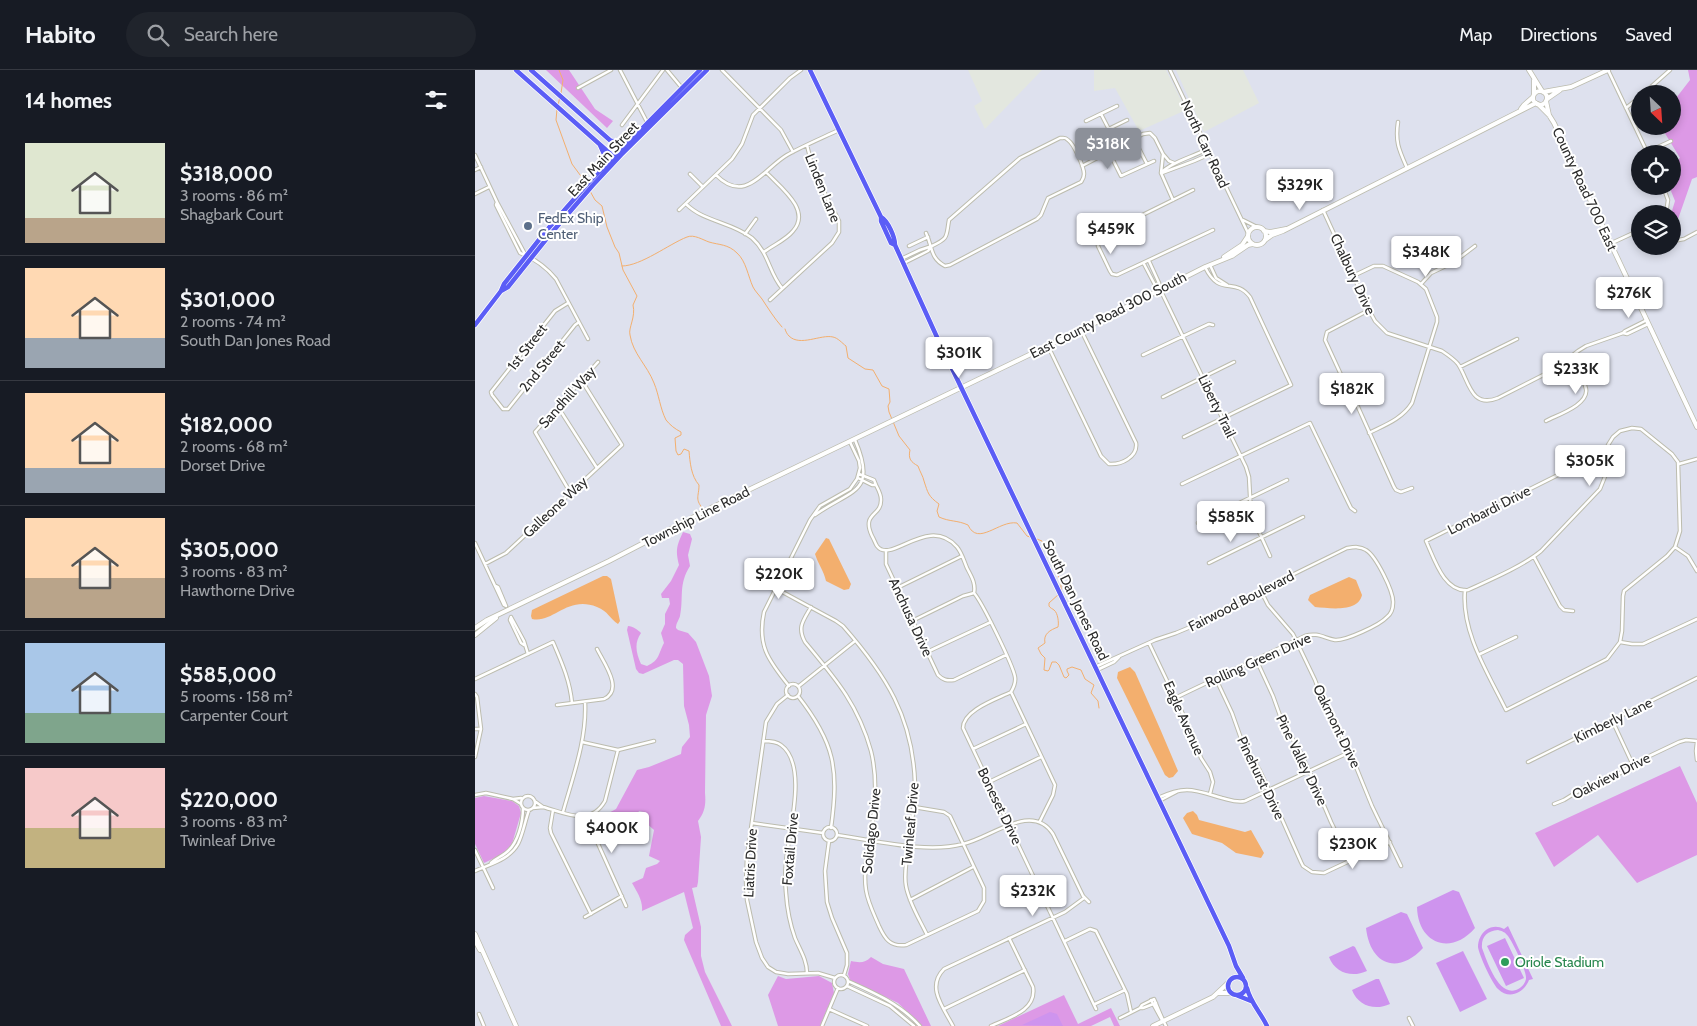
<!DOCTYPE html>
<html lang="en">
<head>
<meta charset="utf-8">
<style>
  body { margin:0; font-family:Cabin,sans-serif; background:#20242c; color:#f1f3f6; height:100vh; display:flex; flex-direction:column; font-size:19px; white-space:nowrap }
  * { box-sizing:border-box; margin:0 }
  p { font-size:16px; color:#9ea1a6 }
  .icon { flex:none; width:28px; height:28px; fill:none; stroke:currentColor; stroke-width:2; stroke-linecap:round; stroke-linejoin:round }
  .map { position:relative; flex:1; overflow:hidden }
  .drawer { display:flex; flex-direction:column; background:#171b24; width:475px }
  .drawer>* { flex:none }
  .needle { width:32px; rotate:155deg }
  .buttons { position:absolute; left:1156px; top:15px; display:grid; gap:10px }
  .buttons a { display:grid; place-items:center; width:50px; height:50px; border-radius:50%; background:#171b24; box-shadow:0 2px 8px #0003; font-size:25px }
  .price { position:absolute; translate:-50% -42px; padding:0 11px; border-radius:5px; background:#fff; color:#222; font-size:16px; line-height:32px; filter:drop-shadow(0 1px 2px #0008) }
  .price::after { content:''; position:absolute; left:50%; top:30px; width:15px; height:11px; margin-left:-8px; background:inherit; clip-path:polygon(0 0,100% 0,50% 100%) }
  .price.selected { background:#8c9099; color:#fff }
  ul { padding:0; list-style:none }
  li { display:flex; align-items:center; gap:15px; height:125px; padding:0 25px }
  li+li { border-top:1px solid #363941 }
  li span { display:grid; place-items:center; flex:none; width:140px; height:100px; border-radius:0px; color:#555 }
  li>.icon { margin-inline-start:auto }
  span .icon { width:60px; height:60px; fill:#fffc; stroke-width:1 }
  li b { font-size:21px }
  h2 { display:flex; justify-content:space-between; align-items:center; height:60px; padding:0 25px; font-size:21px }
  header { display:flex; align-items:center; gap:30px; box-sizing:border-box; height:70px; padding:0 25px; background:#171b24; border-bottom:1px solid #363941 }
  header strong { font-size:24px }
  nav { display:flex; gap:28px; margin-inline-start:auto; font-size:18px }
  .search { width:350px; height:45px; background:#20242c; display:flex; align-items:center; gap:12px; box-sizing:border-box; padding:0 18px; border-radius:28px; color:#9ea1a6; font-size:19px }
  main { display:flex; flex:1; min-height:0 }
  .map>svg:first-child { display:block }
  .industrial { fill:#e3e7df }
  .green { fill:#dd99e6 }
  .pitch { fill:#ce94ee; fill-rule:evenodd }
  .water { fill:#f3af6e }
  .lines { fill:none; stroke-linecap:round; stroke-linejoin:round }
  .stream { stroke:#f3af6e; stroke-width:1 }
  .street-casing { stroke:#bcbcae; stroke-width:4.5 }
  .secondary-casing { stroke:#bcbcae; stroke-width:5.5 }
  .primary-casing { stroke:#fff; stroke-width:6 }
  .street { stroke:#fff; stroke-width:2.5 }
  .secondary { stroke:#fff; stroke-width:4 }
  .primary { stroke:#5b5df6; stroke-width:4.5 }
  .service-dot { fill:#5c6f8a; stroke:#fff; stroke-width:2 }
  .leisure-dot { fill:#2e9e5b; stroke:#fff; stroke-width:2 }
  .labels { text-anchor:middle; stroke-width:4; stroke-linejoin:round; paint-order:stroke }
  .street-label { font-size:14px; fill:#2c2c2c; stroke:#fff }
  .service-label { font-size:14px; fill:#4e5e75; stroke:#fff; text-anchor:start }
  .leisure-label { font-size:14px; fill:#27864d; stroke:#fff; text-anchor:start }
</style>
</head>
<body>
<header>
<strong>Habito</strong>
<div class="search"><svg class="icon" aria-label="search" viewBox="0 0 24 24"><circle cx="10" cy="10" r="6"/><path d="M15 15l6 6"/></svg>Search here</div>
<nav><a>Map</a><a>Directions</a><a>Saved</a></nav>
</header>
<main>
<section class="drawer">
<h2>14 homes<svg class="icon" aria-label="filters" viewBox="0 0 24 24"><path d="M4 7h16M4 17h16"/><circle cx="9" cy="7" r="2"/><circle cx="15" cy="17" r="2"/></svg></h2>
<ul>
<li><span style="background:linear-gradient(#dfe7d0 75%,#b9a48a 0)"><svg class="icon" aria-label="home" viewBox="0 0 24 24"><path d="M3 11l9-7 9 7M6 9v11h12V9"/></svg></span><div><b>$318,000</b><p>3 rooms · 86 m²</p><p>Shagbark Court</p></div></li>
<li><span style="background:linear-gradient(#ffd9b3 70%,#9aa5b1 0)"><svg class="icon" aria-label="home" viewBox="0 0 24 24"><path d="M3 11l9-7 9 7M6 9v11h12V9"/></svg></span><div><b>$301,000</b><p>2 rooms · 74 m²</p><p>South Dan Jones Road</p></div></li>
<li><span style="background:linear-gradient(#ffd9b3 75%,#9aa5b1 0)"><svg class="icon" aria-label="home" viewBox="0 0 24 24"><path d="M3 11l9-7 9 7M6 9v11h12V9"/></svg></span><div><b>$182,000</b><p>2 rooms · 68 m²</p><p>Dorset Drive</p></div></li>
<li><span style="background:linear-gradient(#ffd9b3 60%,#b9a48a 0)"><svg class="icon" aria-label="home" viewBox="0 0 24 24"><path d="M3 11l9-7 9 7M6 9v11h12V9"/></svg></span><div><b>$305,000</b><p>3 rooms · 83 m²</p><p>Hawthorne Drive</p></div></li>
<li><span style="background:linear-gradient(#a9c7e8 70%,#7fa58c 0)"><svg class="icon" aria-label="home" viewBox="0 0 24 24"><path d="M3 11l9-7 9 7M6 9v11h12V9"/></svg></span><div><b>$585,000</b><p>5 rooms · 158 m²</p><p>Carpenter Court</p></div></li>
<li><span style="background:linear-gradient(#f6c9c9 60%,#c2b280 0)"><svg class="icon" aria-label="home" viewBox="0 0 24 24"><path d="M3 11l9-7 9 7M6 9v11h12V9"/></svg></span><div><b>$220,000</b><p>3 rooms · 83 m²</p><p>Twinleaf Drive</p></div></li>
</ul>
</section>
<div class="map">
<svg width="1222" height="956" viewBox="0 0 1222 956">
  <rect width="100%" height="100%" fill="#dee1ee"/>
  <path class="industrial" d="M493 0H567L510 59 499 36 507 31Z
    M619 0H691L711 40 664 61 640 18 619 21Z
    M701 0H768L784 33 729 62Z"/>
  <path class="green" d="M71 0H94L120 39 138 51 132 58Z
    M1213 0H1222V107L1217 109 1201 155H1198V144H1196L1200 131 1194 116H1198V92L1205 88 1188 60 1187 56H1198V32L1215 10Z
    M208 462 215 464 217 469 213 485 215 496C203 515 209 527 205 546 204 550 201 553 201 558L203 560 213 563 221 572 234 606 237 626 231 645 230 723C231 734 230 742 223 751L226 767 223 812 222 817 217 818 226 857V886L230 902 257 956H246L209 870 210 865 218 858 209 822 167 841C168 830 162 822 157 813L168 808 171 798 182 794 185 791 174 786 179 760 170 752 169 742 164 741C158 755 149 761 135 766L129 763 126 754 128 751V746L141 739 162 700 174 697 206 684 207 677 215 667 214 655 209 636 208 594 203 590H199L168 604 164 603 161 599 152 560 153 556C158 556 163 560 166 563 159 573 161 583 166 594L172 596C185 590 183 584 189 573L186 563 190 554V544L195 534 194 528H187L186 524 196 511 204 495C200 480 202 475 208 462Z
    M1205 696 1222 733V785L1162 813 1123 765 1079 797 1060 763Z
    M9 726 37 731 44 736 46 743 37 774 28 784 9 793 0 774V728Z
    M396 887 408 894 429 899 456 956H447L423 933 375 910 373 904 376 891C385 893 390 893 396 887Z
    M303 906 311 909 344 906 357 913 359 923 345 956H303L293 925Z
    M589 925 603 954 636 938 645 956H639L635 947 616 956H523Z"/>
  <path class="pitch" d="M978 820 984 822 1000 858C976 886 943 874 942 837Z
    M926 842 932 844 948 878C922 906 895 894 891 858Z
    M1033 856 1058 909 1054 910C1049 923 1034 930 1023 919 1017 913 1004 885 1003 877 1003 870 1006 864 1011 860 1017 856 1023 856 1029 859ZM1023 860C1027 861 1030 862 1033 866 1038 873 1052 901 1051 909 1050 914 1046 918 1041 920 1023 926 1012 891 1007 878 1006 867 1012 861 1023 860Z
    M1030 868 1049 908 1031 916 1012 876Z
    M878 876 880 877 892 901C877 908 860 903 854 887Z
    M988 881 1012 929 985 942 961 893Z
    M901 909H904L915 934C900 941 883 936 877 920Z
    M575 942 582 944 588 956 547 955Z"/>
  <path class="water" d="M351 468 354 469 376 514 374 519 369 520 351 511C349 501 343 494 340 484Z
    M128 506H132L136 509 145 551 143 554C135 549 133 541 122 537 92 525 78 554 57 549L56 546 57 540Z
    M874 507 881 510 887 525C883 543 854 538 840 537L833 530 835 525Z
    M655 597 660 602 686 661 703 701 698 707 694 708 690 705 642 608 643 602Z
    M718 741 722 745 724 750 770 762 776 760 789 783 786 788 761 783 747 773 717 764 708 748 712 743Z"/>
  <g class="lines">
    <path class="stream" d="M84 0 88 10 86 23
      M83 35 85 27
      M82 39 81 50 97 94 111 113
      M115 121 120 130 127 136 132 157 140 177 144 183 148 200 162 226 158 235C161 247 153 258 155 265 158 284 172 295 179 313 184 325 185 338 191 350 195 355 200 359 206 362V365L200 368 201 381 203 385 206 384 209 379 214 381C215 392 216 406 224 415 224 427 219 429 229 440
      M147 196C166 196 194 174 212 167 219 164 228 170 234 172 244 175 253 174 262 183 271 191 273 206 278 217 280 221 284 225 287 229 293 238 299 248 307 257
      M310 259C311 262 312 264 314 266 325 277 346 264 358 267 363 268 367 273 371 276L373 288 390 299 398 300 407 316 414 319 415 332 413 336 414 342 424 366 435 380C433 389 436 392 443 396 445 402 448 406 449 411 453 423 453 426 464 434L462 441 464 447C475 452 482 450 493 455 503 477 524 450 542 453L552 466 555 467
      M230 449 232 446 231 443
      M559 468 567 471 577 491 579 499 586 511V521
      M584 524 574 533V536C575 538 578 539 579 540 583 543 584 553 583 557 575 560 568 564 570 573L563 578 566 584 570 588 569 600 573 601 574 600 577 592H581L584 595 589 607 591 608 594 605 592 601V599L597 597 606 600 610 609 619 615 616 623 623 631 624 638"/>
    <defs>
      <path id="street" d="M145 0 172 52
        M192 0 207 18
        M247 0 306 60 318 82
        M695 0 773 163
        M1133 0 1173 84
        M103 18 136 0
        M1168 24 1195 0
        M1151 38 1165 27
        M626 44 643 77
        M611 51 642 36
        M923 52C920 72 924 80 932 98
        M147 55 188 0
        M615 68 652 50
        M659 69 672 94
        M634 82 646 106 679 91
        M1172 82 1196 71
        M688 84 694 91 699 93
        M0 85 22 132 50 184
        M607 96 668 64 675 63 680 68 688 84 686 103 698 130
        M0 100 6 97
        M686 103C696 92 718 87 732 79
        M687 103 719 91 735 84
        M215 104 228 117
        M241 105C271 135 288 99 312 85 328 76 347 68 364 60
        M1188 116 1193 130 1191 144
        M718 120 627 165 623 169V176L635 201 637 204 642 205 738 160
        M0 124 14 117
        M22 132 21 135 45 183C58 188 72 198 81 209L113 269
        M211 134C229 152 257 152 277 168 294 183 294 203 307 218
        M204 140 257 89 267 74 278 45 315 8 326 0
        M848 140 894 240 900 251 912 263 967 281C973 285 979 289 983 294 994 310 995 339 1023 328L1080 299 1103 281 1111 276 1148 263 1152 264 1173 254
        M768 150 782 157
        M451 163C458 178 455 188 470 196L475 195 562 149 566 145 573 128 606 112C608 109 609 108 609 104 609 97 599 74 593 70 590 67 590 68 585 68L545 88 474 150C471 167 474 168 457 176
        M270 164 281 149
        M1198 171 1209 169 1222 162
        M1137 175 1139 172 1165 160
        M434 176 453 167
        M289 182C298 175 311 170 318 161 337 140 305 117 291 102
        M426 189 445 180 457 176 453 181 429 193
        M674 191 684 213 685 218
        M669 194 680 215 685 219 771 397 774 407 776 444 795 486
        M735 195 741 208 752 215
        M878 206 899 196H908L943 212 951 219 962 247V252L937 333C927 349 910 355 894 363
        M946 214 956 203 979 192 1000 176
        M295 230 357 173 364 162V151L338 100 332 75
        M93 233 80 241 16 322 17 325 28 339H33L100 255 104 252
        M894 240 852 262 850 270 873 320 883 337 919 417 921 420 926 422 937 418
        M1148 263 1150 261 1172 250
        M573 276 626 386 634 394C646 395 663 387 661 373L606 260
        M668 285 734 254 738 255
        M985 297 1042 269
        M688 327 759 292
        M83 337 122 398
        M1071 351C1082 345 1114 335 1111 319 1109 308 1101 297 1096 287
        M709 367 816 315 775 227C759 206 745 228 730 197
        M1204 394 1222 389
        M383 408 397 415H401L399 410 384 404
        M707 414 835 353 873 432 876 438 880 441
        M401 415C403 419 406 424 406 429 407 447 386 442 397 466 399 469 400 473 402 476 416 495 453 444 482 477 487 483 489 491 492 498 496 506 501 513 499 523
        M95 422 60 362 123 292
        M340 445C376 419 403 424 380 370
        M723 453 812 410
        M0 473 29 535 31 536
        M1200 477 1213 486 1222 501
        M411 481V494L463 605C468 610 472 611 479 610L531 585
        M1059 487 1085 536 1089 540 1098 541
        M734 493 828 447
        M10 494 31 483 147 375 107 311
        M21 516 23 517 31 536
        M300 518 361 551 368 556C411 605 438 647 440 714 440 739 435 762 432 786 431 796 429 806 431 816 434 833 445 850 452 865
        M422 518 487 486
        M990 520C986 562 1013 603 1031 640L1132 589 1145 572 1147 561 1148 526 1149 521 1192 486 1200 477 1205 461 1203 392 1197 384 1166 359 1157 358 1145 361 1138 367 1133 375 1131 404 1125 419 1066 481C1048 496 1015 510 993 520 969 523 959 488 951 471L1105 394 1116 391H1132
        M499 523C507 532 538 595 540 607 541 613 539 617 536 622 522 629 488 640 488 658L621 939
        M787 523 793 535 818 564 840 610 849 634 875 682 897 736 926 796
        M336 537C328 551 322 557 330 572 360 608 383 634 396 681 401 701 401 721 399 741 397 767 387 794 391 820 393 833 399 844 404 856 410 869 415 877 431 875L503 841 509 831V818L475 746 469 742 439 737
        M437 551 488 526 499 523
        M1145 572 1157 574H1168L1222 549
        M674 573 716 661 726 688 735 702 738 712 735 724
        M49 575 46 573 35 550 36 547 49 571 53 584
        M452 582 516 552
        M1005 584 1041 567
        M781 589 798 626 808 654 824 679 836 705 856 752 875 791
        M620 597 680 570 701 563 742 546 787 523 819 504 872 478C879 477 885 476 891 480 901 486 919 522 918 533 918 538 916 544 912 547 905 555 870 571 860 570 849 568 842 562 830 566L700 628
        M622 600 639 592 644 587
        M0 609 78 572C87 593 95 611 97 633
        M741 609 757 643 768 674 784 699 794 720 826 792 828 796 837 802 849 803 915 772
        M311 621a7 7 0 1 1 14 0a7 7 0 1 1-14 0Z
        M314 616C293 590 282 575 289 542L335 450 345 436 375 419 382 409 385 398 384 391 375 372
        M324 616 380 571
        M536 622 580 715 578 725 565 751
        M0 624 2 627 6 659 0 687
        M313 625 302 634 291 652 272 787 271 811 272 830 281 872 287 888 293 897 301 902 313 904 343 903 360 908
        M323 626C360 673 364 699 356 758
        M82 635 129 629C149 620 129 593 122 579
        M1137 650 1158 695
        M0 659H6
        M288 671C294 671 301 671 306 675 334 695 313 764 311 792 310 802 310 813 311 823 312 838 315 854 320 868 325 880 332 890 332 903
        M107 672 143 680 179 671
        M1222 672 1221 681 1222 690
        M498 679 551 654
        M1053 692 1222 608
        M514 712 566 687
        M0 725 11 723 38 729
        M46 733a7 7 0 1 1 14 0a7 7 0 1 1-14 0Z
        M683 728C711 715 719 720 747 728 755 730 762 733 770 731L875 682
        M684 731 703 721
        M46 734 38 729 46 728
        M1079 734 1089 730 1110 717 1139 707 1164 691 1204 672 1211 670 1222 671
        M68 737C91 743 115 757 130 731L143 680
        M58 738 68 737 61 732
        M78 740 75 758 76 763 116 844
        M88 742C98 706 112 669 110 632
        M115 746 120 767 151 836
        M277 753 348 763
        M348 764a7 7 0 1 1 14 0a7 7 0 1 1-14 0Z
        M362 765C399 770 451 784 488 774 516 768 557 731 578 764L608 826 614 832
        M354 771 350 801 351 817 352 832 357 848 372 883V895L369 905
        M0 780 18 818
        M16 793C21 788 28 786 33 781 43 772 48 752 48 738
        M0 801C15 794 34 790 43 774 48 764 50 751 54 740
        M435 830 498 797
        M110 847 147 826
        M590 871 615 859 621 861 652 924 656 942
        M359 912a7 7 0 1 1 14 0a7 7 0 1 1-14 0Z
        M373 911C400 923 425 934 445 956
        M372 916 415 936 439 956
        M676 930 687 950
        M681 933 668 938H665L667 935 679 929C683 938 686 947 691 956
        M620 934 650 920
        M354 939 392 956
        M469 939 550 900
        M4 944 9 956
        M645 948 665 938
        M934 948 938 956
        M347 956 363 918
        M478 956C468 937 451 917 469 899L590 842 609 828
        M516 956C533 948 562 941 558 917L534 868"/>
      <path id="secondary" d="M1054 0 1067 21
        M1059 10V24
        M1058 28a7 7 0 1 1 14 0a7 7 0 1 1-14 0Z
        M1068 22 1096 17 1133 0
        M1072 29 1085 20
        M1071 31 1074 45
        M1063 34 1074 45 1079 53 1222 357
        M1046 39 1049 35 1058 27
        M773 166a9 9 0 1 1 18 0a9 9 0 1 1-18 0Z
        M789 161 795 162 811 159
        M790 170 797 165 808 161 1061 33
        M749 187 767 175 773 166
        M0 558 12 550 134 491 238 437 606 260 730 197 757 186 773 175 778 174
        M0 565 21 548
        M0 864 41 956
        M0 871 5 880
        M744 923H757
        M678 956 738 927 754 912"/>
      <path id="primary" d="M41 0 139 87
        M56 0 146 80
        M335 0 406 147V151L416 173 420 175
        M137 71H145L154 68
        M125 75 129 84 127 97
        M406 147C413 151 420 167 420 175L461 265 754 876 761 896 768 908
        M26 221 33 217 73 167 118 115 146 85 232 0
        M0 255 26 221 29 214 71 161 115 111 225 0
        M753 916a9 9 0 1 1 18 0a9 9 0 1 1-18 0Z
        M772 918C775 932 786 943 792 956
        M761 925 776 931"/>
    </defs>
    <use href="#street" class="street-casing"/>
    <use href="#secondary" class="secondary-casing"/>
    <use href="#primary" class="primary-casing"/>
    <use href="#street" class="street"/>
    <use href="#secondary" class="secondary"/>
    <use href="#primary" class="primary"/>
  </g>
  <circle class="service-dot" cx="53" cy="156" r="5"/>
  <circle class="leisure-dot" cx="1030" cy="892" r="5"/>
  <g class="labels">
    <g class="street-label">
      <text transform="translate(730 74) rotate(65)" y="5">North Carr Road</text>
      <text transform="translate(128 89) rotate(-47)" y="5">East Main Street</text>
      <text transform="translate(348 118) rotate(68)" y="5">Linden Lane</text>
      <text transform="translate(1110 119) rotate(65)" y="5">County Road 700 East</text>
      <text transform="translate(878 204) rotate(65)" y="5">Chalbury Drive</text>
      <text transform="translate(633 245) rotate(-27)" y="5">East County Road 300 South</text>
      <text transform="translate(52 277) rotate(-52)" y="5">1st Street</text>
      <text transform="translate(67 296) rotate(-51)" y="5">2nd Street</text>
      <text transform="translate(92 327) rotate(-48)" y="5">Sandhill Way</text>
      <text transform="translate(742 336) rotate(64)" y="5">Liberty Trail</text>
      <text transform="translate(80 437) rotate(-43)" y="5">Galleone Way</text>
      <text transform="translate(1014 440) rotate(-27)" y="5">Lombardi Drive</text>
      <text transform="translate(221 447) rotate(-27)" y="5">Township Line Road</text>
      <text transform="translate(601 530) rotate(64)" y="5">South Dan Jones Road</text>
      <text transform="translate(766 531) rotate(-27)" y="5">Fairwood Boulevard</text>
      <text transform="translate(436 547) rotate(65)" y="5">Anchusa Drive</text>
      <text transform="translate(783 590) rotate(-24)" y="5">Rolling Green Drive</text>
      <text transform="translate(709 648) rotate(66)" y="5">Eagle Avenue</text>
      <text transform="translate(1138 650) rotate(-26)" y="5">Kimberly Lane</text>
      <text transform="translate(862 656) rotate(64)" y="5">Oakmont Drive</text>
      <text transform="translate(827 690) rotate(64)" y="5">Pine Valley Drive</text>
      <text transform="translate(1136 706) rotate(-27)" y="5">Oakview Drive</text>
      <text transform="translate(786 708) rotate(64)" y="5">Pinehurst Drive</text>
      <text transform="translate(525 736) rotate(64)" y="5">Boneset Drive</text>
      <text transform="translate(435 754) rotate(-85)" y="5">Twinleaf Drive</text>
      <text transform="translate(396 761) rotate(-84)" y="5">Solidago Drive</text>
      <text transform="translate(315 779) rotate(-85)" y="5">Foxtail Drive</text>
      <text transform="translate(275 793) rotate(-87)" y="5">Liatris Drive</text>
    </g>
    <g class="service-label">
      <text x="63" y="153">FedEx Ship<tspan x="63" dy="16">Center</tspan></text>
    </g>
    <g class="leisure-label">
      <text x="1040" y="897">Oriole Stadium</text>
    </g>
  </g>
</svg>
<div class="buttons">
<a><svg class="needle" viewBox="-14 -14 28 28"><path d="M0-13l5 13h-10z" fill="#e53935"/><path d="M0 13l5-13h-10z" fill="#9ea1a6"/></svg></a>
<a><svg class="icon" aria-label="locate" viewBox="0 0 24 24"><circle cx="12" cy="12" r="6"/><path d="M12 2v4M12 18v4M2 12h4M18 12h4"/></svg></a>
<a><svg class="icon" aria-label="layers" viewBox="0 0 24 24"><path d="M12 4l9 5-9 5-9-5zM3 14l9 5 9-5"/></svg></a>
</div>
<b class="price selected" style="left:633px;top:100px">$318K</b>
<b class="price" style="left:825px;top:141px">$329K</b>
<b class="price" style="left:636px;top:185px">$459K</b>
<b class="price" style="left:951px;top:208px">$348K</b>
<b class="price" style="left:1154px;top:249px">$276K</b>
<b class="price" style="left:484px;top:309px">$301K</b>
<b class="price" style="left:1101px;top:325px">$233K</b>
<b class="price" style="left:877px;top:345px">$182K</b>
<b class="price" style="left:1115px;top:417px">$305K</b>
<b class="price" style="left:756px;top:473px">$585K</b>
<b class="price" style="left:304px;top:530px">$220K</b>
<b class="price" style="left:137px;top:784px">$400K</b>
<b class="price" style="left:878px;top:800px">$230K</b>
<b class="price" style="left:558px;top:847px">$232K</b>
</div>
</main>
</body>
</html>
